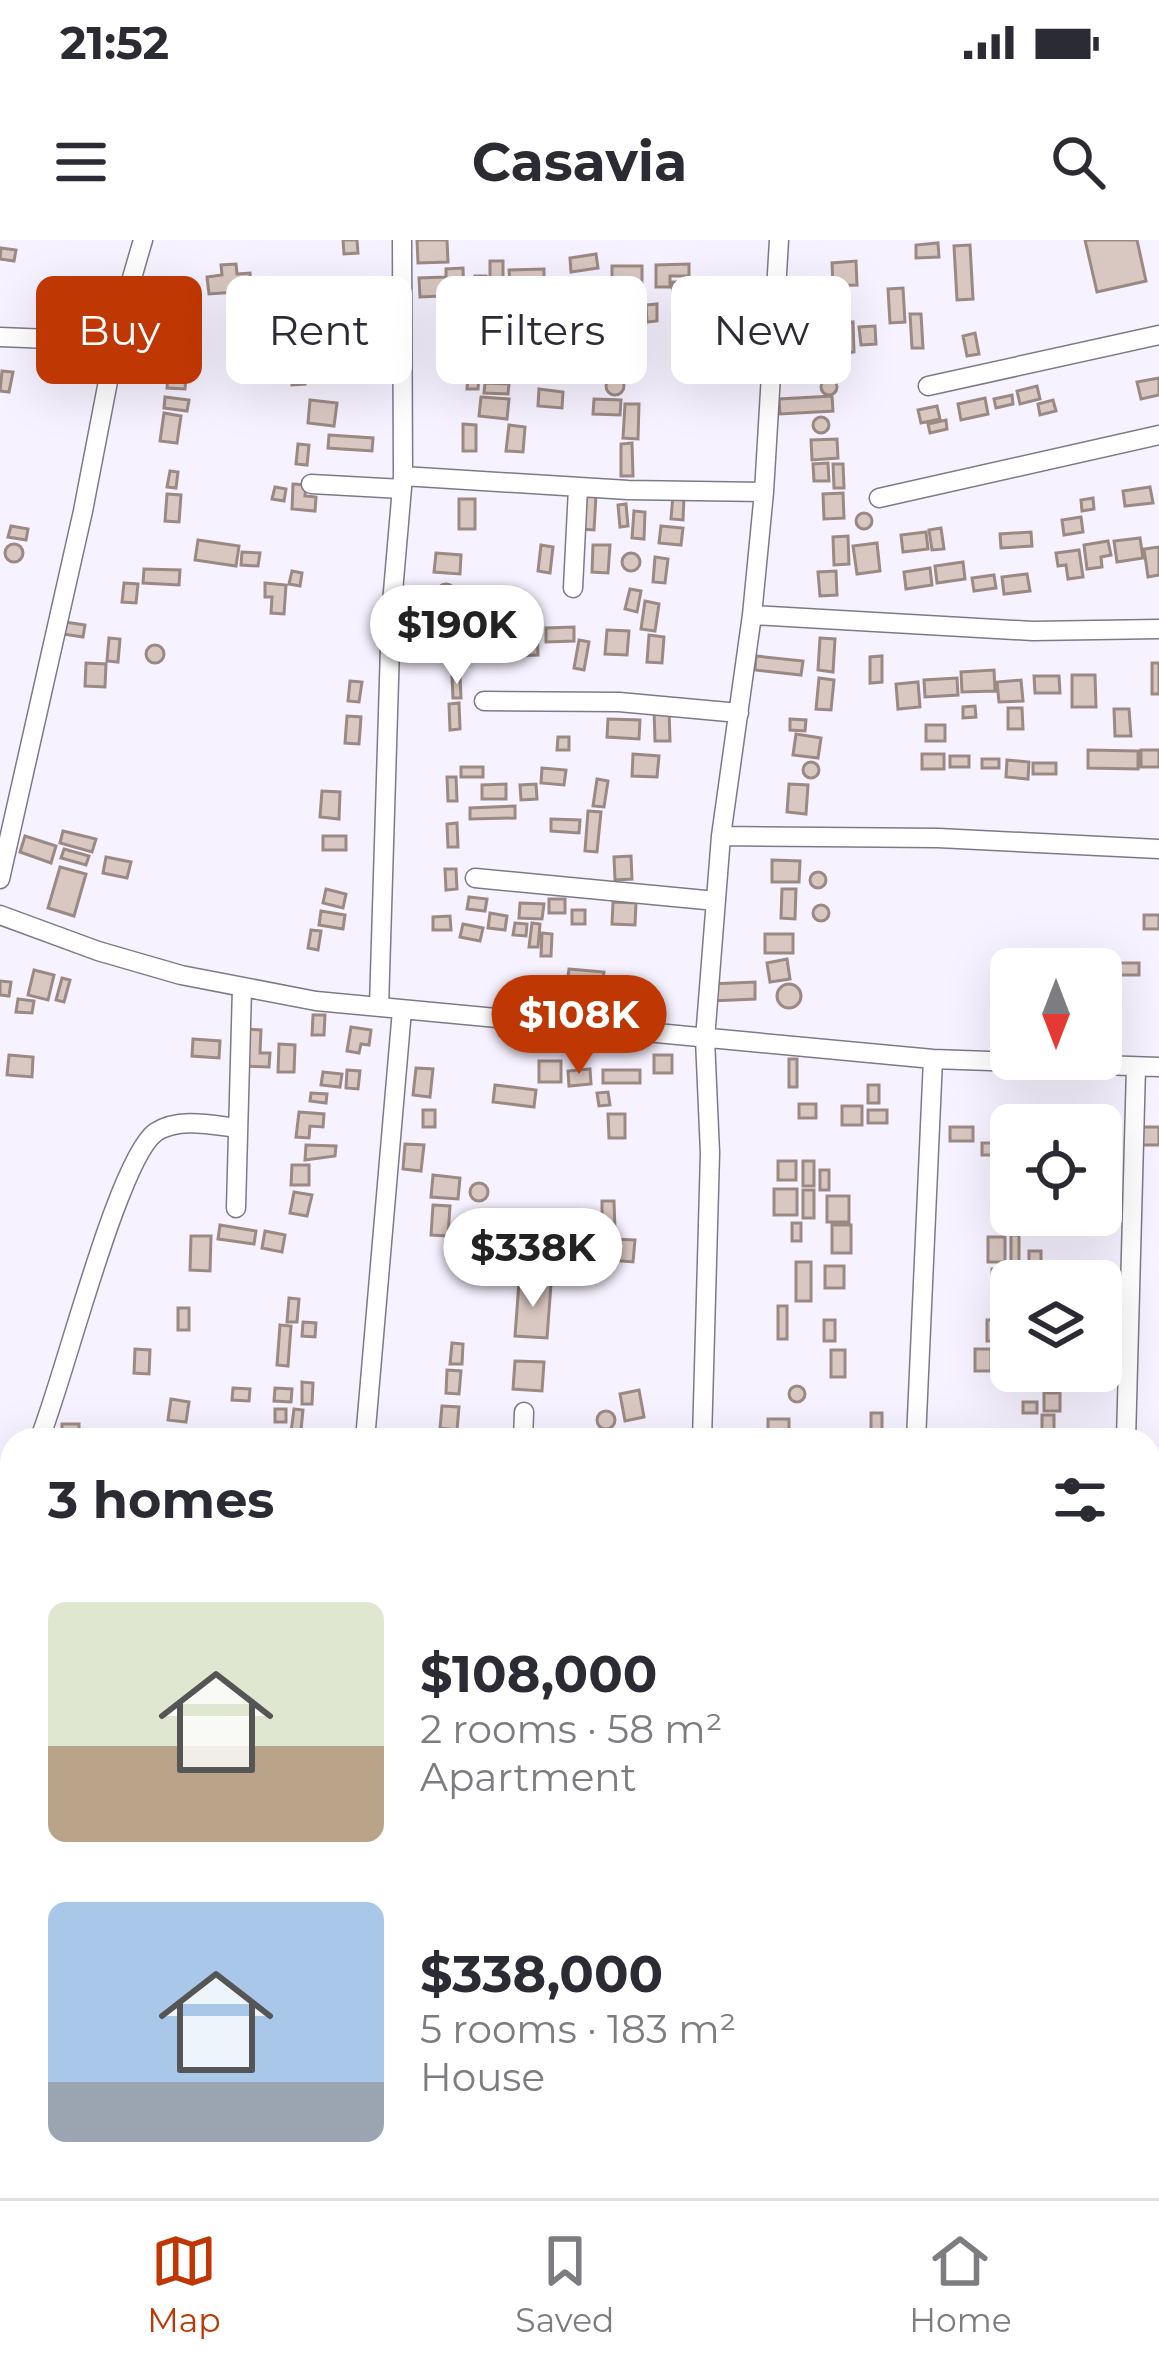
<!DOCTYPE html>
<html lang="en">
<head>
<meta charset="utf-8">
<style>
  body { margin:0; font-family:Montserrat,sans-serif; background:#f7f7f7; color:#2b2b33; height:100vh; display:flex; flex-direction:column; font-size:45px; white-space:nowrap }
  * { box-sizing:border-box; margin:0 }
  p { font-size:39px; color:#7c7c81 }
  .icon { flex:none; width:66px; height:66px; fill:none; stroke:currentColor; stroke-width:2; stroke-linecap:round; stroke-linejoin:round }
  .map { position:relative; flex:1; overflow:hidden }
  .panel { position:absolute; left:0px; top:1188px; width:1161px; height:771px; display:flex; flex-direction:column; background:#fff; border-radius:36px 36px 0 0; box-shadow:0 12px 48px #0002 }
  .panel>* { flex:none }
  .top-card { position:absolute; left:36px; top:36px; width:1089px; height:108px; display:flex; gap:24px }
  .needle { width:78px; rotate:180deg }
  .fabs { position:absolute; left:990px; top:708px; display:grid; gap:24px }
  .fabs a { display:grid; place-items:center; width:132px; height:132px; border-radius:18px; background:#fff; box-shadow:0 12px 48px #0002; font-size:60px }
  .price { position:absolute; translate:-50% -102px; padding:0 27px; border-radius:42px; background:#fff; color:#222; font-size:39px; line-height:78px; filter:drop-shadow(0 3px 6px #0008) }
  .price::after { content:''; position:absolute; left:50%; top:72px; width:36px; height:27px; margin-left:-18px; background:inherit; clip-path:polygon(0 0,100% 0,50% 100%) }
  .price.current { background:#bf3703; color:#fff }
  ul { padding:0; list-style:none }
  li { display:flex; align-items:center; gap:36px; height:300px; padding:0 48px }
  li span { display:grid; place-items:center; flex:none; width:336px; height:240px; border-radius:18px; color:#555 }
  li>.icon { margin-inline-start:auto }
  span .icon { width:144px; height:144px; fill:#fffc; stroke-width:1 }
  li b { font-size:51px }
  h2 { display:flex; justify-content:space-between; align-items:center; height:144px; padding:0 48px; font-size:51px }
  .pill { padding:0 42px; border-radius:18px; background:#fff; box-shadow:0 12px 48px #0002; font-size:42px; line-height:108px }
  .pill.current { background:#bf3703; color:#fff }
  .status { display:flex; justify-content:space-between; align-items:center; height:84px; padding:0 60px; background:#fff; direction:ltr }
  .status svg { height:33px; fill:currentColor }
  header { display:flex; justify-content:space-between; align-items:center; height:156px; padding:0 48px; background:#fff; font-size:54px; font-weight:700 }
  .menu { display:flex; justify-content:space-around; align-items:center; height:168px; border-top:3px solid #e1e1e2; background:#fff; font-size:33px; color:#7c7c81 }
  .menu a { display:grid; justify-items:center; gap:6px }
  .menu .current { color:#bf3703 }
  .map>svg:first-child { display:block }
  .water { fill:#b2c5ea }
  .building { fill:#d9c7c1; stroke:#9b8984; stroke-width:3 }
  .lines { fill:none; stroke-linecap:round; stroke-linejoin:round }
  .street-casing { stroke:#7e7987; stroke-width:21 }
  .street { stroke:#fff; stroke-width:18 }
</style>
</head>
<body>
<div class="status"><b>21:52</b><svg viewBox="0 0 49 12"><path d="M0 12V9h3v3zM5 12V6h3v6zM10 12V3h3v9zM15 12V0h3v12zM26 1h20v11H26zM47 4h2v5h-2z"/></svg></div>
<header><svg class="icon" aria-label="menu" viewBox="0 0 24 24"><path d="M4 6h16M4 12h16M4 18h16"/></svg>Casavia<svg class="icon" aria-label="search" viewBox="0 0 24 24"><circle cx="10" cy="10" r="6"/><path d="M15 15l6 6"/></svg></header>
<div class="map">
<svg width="1159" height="1958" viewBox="0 0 1159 1958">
  <rect width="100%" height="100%" fill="#f7f2ff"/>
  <path class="water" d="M97 1947H326L388 1958H95Z"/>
  <path class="building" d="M343 0H357L358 13 344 14Z
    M417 0H447L448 22 418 23Z
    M1085 0H1137L1146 41 1097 52Z
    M938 3 939 17 916 18V5Z
    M970 5 973 59 957 60 954 6Z
    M1 8 16 10 14 21 0 19Z
    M596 14 598 28 571 32 570 18Z
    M490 21H503V51H490Z
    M856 21 857 45 833 46 832 23Z
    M236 24 237 34 250 33 251 51 209 54 207 37 222 35 221 25Z
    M689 24V36H670V47H656V25Z
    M612 26H642V42H612Z
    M463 28 464 55 420 57 419 38 446 37V29Z
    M544 29V44L510 45 509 30Z
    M475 36H486V49H476Z
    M280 38 281 54 258 55 257 40Z
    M344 38 345 50 327 51 326 39Z
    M351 38H371V49H351Z
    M305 42 306 53 285 54V43Z
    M672 42H702L703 55H673Z
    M903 48 905 82 890 83 888 49Z
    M369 53V70L332 72 331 55Z
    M469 55 486 57 482 89 465 87Z
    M518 55 519 65 497 66V56Z
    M325 58 326 68 313 70 311 59Z
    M180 60H193L192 86H171L172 72H180Z
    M657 64V81L647 82 646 65Z
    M494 70H518V83H494Z
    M910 74H921L923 108H912Z
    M292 76 305 77 303 106 290 105Z
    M853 82 854 112 845 113 843 83Z
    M528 85 529 101 503 103 502 87Z
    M875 86 876 104 861 105 859 87Z
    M975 93 979 114 967 116 963 96Z
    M484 97H495V115H484Z
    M171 99 189 100 185 149 167 148Z
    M631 102 641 103 640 124H630Z
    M303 111 305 144 292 145 289 112Z
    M829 113 830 132 805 133 804 114Z
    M490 119 512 120 511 137 490 136Z
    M469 123 480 124 478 149H467Z
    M2 131 13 132 9 152 0 151Z
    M606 146a9 9 0 1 1 18 0a9 9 0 1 1-18 0Z
    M1159 138V155L1141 159 1137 142Z
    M821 147a8 8 0 1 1 16 0a8 8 0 1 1-16 0Z
    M485 143 509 144 508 154 484 153Z
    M1037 146 1040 159 1020 164 1017 151Z
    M539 149 563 152 562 168 538 166Z
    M1012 155 1013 164 996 168 994 159Z
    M832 156 833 171 780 174 779 159Z
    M165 157 189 160 187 171 164 168Z
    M481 157 509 159 507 179 479 176Z
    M985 158 988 174 961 180 958 164Z
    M594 159 621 160 620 175 593 174Z
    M310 160 337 163 334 186 308 183Z
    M1053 160 1056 171 1040 175 1038 164Z
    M625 164H639L638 199 623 198Z
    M937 166 940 179 921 183 918 170Z
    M164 173 181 176 177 203 160 201Z
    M813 185a8 8 0 1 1 16 0a8 8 0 1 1-16 0Z
    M946 180 947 189 930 193 928 184Z
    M463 184 476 185V211H463Z
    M509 185 525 187 523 212 506 211Z
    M329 195 373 198 372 211 328 208Z
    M837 199 838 218 812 220 811 200Z
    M632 203 633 236H621V204Z
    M298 204 309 205 307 225 296 224Z
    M828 223 829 241H814L813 224Z
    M833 224H843L844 248H834Z
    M170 231 178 232 176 248 167 247Z
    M293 244 306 245 305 256 316 257 315 271 292 269Z
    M275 247 286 249 284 261 272 259Z
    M1150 247 1153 263 1125 266 1123 251Z
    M843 253 844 278 824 279 823 254Z
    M167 254 181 255 179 282 165 281Z
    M581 254 596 255 594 290 580 289Z
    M673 255 684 256 683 280 671 279Z
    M1093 258 1094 269 1082 271 1081 260Z
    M459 259H475V289H459Z
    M626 264 628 286 620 287 618 265Z
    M634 271 645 272 644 299 632 298Z
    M856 281a8 8 0 1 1 16 0a8 8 0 1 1-16 0Z
    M1081 277 1083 292 1064 295 1062 280Z
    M11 286 28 289 26 300 8 297Z
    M661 286 683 288 681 305 659 303Z
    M941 288 944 309 932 310 929 290Z
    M926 292 928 309 903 312 901 295Z
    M1031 292 1032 306 1001 308 1000 294Z
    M848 296 849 324 834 325 833 297Z
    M1140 298 1143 318 1117 322 1114 301Z
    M198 300 239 306 236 326 195 320Z
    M1108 301 1111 315 1101 317 1102 327 1087 329 1084 305Z
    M877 303 880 331 857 334 853 306Z
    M5 313a9 9 0 1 1 18 0a9 9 0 1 1-18 0Z
    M541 305 553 307 550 333 538 331Z
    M593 305H610L608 333 592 332Z
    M1159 307V335L1148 337 1144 309Z
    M1079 310 1083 337 1068 339 1066 325 1058 326 1056 313Z
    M242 312 260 313 258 326 241 325Z
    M622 322a9 9 0 1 1 18 0a9 9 0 1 1-18 0Z
    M436 313 461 315 460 334 434 332Z
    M655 317 668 319 665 343 653 342Z
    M963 322 965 339 937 343 935 326Z
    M930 328 932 345 906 349 904 332Z
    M144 329 180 330 179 345 143 343Z
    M292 331 302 333 300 346 289 344Z
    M836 331 837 355 820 356 818 332Z
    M1027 334 1030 351 1004 354 1002 337Z
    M994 335 996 348 974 351 972 338Z
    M124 343 138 344 136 363 122 362Z
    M265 343 286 345 284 374 271 373 272 357H265Z
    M437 353a9 9 0 1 1 18 0a9 9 0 1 1-18 0Z
    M630 349 641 351 637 372 625 369Z
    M645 361 659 364 655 391 641 389Z
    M464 373 466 396 456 397 454 374Z
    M481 378 508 379 507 396 479 395Z
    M65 382 85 385 83 397 63 394Z
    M574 387V401L546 402V388Z
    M537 389 538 415 514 416 513 390Z
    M607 390 629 391 627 415 605 414Z
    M649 395 664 397 662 423 647 422Z
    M109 398 120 399 118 422 107 421Z
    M820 398 835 399 833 432 818 430Z
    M579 400 589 402 584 430 574 428Z
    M146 414a9 9 0 1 1 18 0a9 9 0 1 1-18 0Z
    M756 416 803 421 801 435 755 430Z
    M882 416V442L870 443V417Z
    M86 423 106 424 105 447 85 446Z
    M1152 423H1159V454H1152Z
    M994 430 995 451 962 452 961 432Z
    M1072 435H1095L1096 467H1072Z
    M460 436 461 458H453L452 437Z
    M1034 436H1059L1060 453H1035Z
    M819 438 834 440 831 470 816 469Z
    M957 438 958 455 925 457 924 440Z
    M1021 440 1023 461 999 462 997 442Z
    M350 441 362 442 359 462 348 461Z
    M918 442 920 467 898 469 896 444Z
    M459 463 460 489 450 490 449 464Z
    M975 466 976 477 963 478V467Z
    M1008 468H1022L1023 489H1008Z
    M669 469 670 501H655L654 470Z
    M1114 469H1129L1131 496H1115Z
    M347 476 361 477 359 504 345 503Z
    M608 479 640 480 639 499 607 497Z
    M790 479 806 480 805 491 790 490Z
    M926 485H945V501H926Z
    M796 494 821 498 818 518 793 515Z
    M558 497H569V510H557Z
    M1088 510 1138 511V529L1088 528Z
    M1141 510H1159V527H1141Z
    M633 514 659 516 657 537 632 536Z
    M922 514H944V529H922Z
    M950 516H969V527H950Z
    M982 519H999V528H982Z
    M1007 520 1029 522 1028 539 1006 537Z
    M803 530a8 8 0 1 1 16 0a8 8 0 1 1-16 0Z
    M1033 523H1056V534H1033Z
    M461 527H483V537H461Z
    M542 528 566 530 564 545 541 543Z
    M447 537H456L457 561H448Z
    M597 539 608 541 604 567 593 566Z
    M506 544V559H482V545Z
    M536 544 537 559 521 560 520 545Z
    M789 544 808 545 806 574 787 572Z
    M322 551 340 552 339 579 320 577Z
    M515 566V578L470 579V568Z
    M588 571 601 572 597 612 585 611Z
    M551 579 580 580 579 593 551 591Z
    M457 583 458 607H448L447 584Z
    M63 591 96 599 92 612 60 603Z
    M25 596 56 606 51 623 20 612Z
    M323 596H346V610H323Z
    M64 609 89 616 86 625 61 618Z
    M631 616 632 639 615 640 614 617Z
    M106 617 131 622 127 638 103 633Z
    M772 620 800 621 799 642H772Z
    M60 627 86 634 74 676 48 668Z
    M445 629H456L457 649 446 650Z
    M810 640a8 8 0 1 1 16 0a8 8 0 1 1-16 0Z
    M326 649 346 654 343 668 323 663Z
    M782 649H796L795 679 781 678Z
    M469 657 487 659 485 671 467 669Z
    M549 659H565V673H549Z
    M613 662 636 663 635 685 612 684Z
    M520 663 544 664 542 679 519 678Z
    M813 673a8 8 0 1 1 16 0a8 8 0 1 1-16 0Z
    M572 670H585V684H572Z
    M321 671 345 675 343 689 319 685Z
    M490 673 507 676 505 690 488 688Z
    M1144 675H1159V689H1144Z
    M450 676 451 690H433V677Z
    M515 683 527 684 526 696 513 695Z
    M532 683 540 684 538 707H529Z
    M463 684 483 688 480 701 460 697Z
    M311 690 321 691 318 710 308 708Z
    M542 693 552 694 551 716H541Z
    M765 694H793V713H765Z
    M787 719 790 739 770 742 767 723Z
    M1109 723H1139V735H1109Z
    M569 729 604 732 602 746 567 743Z
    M34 730 54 735 48 760 28 755Z
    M62 738 70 740 64 762 56 760Z
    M0 741 11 742 9 756 0 755Z
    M755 742V759L711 761 710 744Z
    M777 756a12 12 0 1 1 24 0a12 12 0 1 1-24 0Z
    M18 759 34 761 32 773 16 772Z
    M313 775H325L324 795H312Z
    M351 787 371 790 369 805 361 804 359 813 347 811Z
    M247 789 261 790 260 813H270L269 827 244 826Z
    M193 799 220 801 219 818 192 816Z
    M279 804 295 805 294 832H278Z
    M9 815 33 817 32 837 7 835Z
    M654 815H672V833H654Z
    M789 819H797V847H789Z
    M539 821H561V842H539Z
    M416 828 433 829 430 857 413 855Z
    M590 829 591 844 569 846 568 831Z
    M347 830 360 831 358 849 346 848Z
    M603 830H640V843H603Z
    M323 832 342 834 340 847 321 845Z
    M495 845 536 850 534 867 493 862Z
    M868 845H879V863H868Z
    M608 852 610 865 599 866 597 853Z
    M311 853 327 854 326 863 310 861Z
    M799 864H816V878H799Z
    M842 866H862V885H842Z
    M1000 869H1017V885H1011V910H1000Z
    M423 870H435V887H423Z
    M868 870H887V883H868Z
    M1061 871H1074V885H1061Z
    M299 872 324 874 323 887 310 886 309 898 296 897Z
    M608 874H625V898H609Z
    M950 887H973V901H950Z
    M1140 887H1159V905H1140Z
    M1101 893H1115V909H1101Z
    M982 903H995V915H982Z
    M405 904 424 905 421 931 403 929Z
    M306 905 336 906 335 916 305 920Z
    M995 919H1011V937H995Z
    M778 921H796V940H778Z
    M803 921H814V946H803Z
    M292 925H309V945H291Z
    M820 930H829V950H820Z
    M433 935 460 938 458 959 431 957Z
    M470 952a9 9 0 1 1 18 0a9 9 0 1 1-18 0Z
    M774 949H797V975H774Z
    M803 950H814V978H803Z
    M294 952 312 955 307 976 290 973Z
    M827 956H849V982H827Z
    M602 961H614L615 990H602Z
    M433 965 450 966 448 996 431 995Z
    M1067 975H1080V994H1067Z
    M792 983H801V1001H792Z
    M220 985 256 991 254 1004 218 999Z
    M832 985H851V1013H832Z
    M265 991 285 995 282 1012 262 1008Z
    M1011 995H1019V1022H1011Z
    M191 996H211L210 1031 190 1030Z
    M988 997H1005V1022H988Z
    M611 999 635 1000 633 1022 609 1020Z
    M582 1011a9 9 0 1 1 18 0a9 9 0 1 1-18 0Z
    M1029 1011H1041V1031H1029Z
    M796 1022H811V1061H796Z
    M825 1026H844V1048H825Z
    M992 1029H1003V1045H992Z
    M519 1042 551 1044 547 1098 515 1096Z
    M1002 1051H1011V1076H1002Z
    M289 1058 299 1059 297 1082H287Z
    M778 1066H787V1099H778Z
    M178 1068H189V1090H178Z
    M824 1080H835V1101H824Z
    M987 1080H1002V1101H987Z
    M303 1082 316 1083 315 1097 302 1096Z
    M280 1085 291 1086 288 1126 277 1125Z
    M452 1103 463 1104 462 1124H450Z
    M135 1109 150 1110 149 1134 134 1133Z
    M975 1109H991V1131H975Z
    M831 1110H845V1137H831Z
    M515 1121 544 1122 542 1151 513 1149Z
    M447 1130 461 1131 459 1154 446 1153Z
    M1029 1131H1066V1145H1029Z
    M302 1142 313 1143 312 1164H302Z
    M789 1154a8 8 0 1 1 16 0a8 8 0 1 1-16 0Z
    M233 1148 250 1149 249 1161 232 1160Z
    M275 1148 292 1149 291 1162 274 1161Z
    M639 1150 644 1177 625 1181 620 1154Z
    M1044 1153H1060V1171H1044Z
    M171 1159 189 1162 186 1182 168 1180Z
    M1023 1162H1037V1173H1023Z
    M442 1166 459 1167 457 1190 440 1188Z
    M275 1169H286V1182H275Z
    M294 1169 303 1170 300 1200H290Z
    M597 1180a9 9 0 1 1 18 0a9 9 0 1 1-18 0Z
    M871 1173H882V1193H871Z
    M1042 1175H1054V1197H1042Z
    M768 1179H789V1200H768Z
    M62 1184H79V1200H62Z"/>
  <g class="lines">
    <defs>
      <path id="street" d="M0 97 50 99 120 79
        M928 146 1159 95
        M403 236 628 250 764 252
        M311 244 402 249
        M879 258 1159 195
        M573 348 578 248
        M752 375 1033 391 1159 389
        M484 461 619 462 739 473
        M721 596 938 598 1159 609
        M475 638 716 661
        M0 639 83 271 120 79 143 0
        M0 675 98 711 181 735 316 761 933 819 1159 827
        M379 767 391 375 403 236 402 0
        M236 968 242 748
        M39 1200C63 1143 118 918 156 892 179 877 212 885 237 888
        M365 1200 402 770
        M523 1200 524 1172
        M702 1200 710 913 705 799 721 596 752 375 764 252 779 0
        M916 1200 933 819
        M1126 1200 1136 827
        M0 1269 12 1270
        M1149 1302H1159"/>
    </defs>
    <use href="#street" class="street-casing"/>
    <use href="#street" class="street"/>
  </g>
</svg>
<div class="fabs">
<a><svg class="needle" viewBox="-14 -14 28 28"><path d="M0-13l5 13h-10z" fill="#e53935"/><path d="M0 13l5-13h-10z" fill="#7c7c81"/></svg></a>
<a><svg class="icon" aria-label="locate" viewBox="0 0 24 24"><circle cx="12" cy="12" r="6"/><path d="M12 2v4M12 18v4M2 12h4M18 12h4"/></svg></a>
<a><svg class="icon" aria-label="layers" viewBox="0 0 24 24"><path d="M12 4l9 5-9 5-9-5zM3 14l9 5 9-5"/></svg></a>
</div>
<b class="price" style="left:457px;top:447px">$190K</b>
<b class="price current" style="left:579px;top:837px">$108K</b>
<b class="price" style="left:533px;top:1070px">$338K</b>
<div class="top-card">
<a class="pill current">Buy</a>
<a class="pill">Rent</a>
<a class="pill">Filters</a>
<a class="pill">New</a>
</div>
<section class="panel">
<h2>3 homes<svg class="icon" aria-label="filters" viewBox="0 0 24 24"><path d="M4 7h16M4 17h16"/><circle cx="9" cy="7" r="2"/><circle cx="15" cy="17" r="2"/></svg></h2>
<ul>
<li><span style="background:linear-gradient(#dfe7d0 60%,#b9a48a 0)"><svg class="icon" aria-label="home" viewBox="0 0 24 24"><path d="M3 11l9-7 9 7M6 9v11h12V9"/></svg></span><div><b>$108,000</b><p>2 rooms · 58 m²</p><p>Apartment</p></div></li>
<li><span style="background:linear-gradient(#a9c7e8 75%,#9aa5b1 0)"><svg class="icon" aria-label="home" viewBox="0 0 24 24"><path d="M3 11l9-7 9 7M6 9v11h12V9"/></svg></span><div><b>$338,000</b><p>5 rooms · 183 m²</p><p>House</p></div></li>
</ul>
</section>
</div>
<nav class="menu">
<a class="current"><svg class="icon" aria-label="map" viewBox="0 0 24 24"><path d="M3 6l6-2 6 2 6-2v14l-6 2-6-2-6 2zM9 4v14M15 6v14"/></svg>Map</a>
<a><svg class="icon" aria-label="saved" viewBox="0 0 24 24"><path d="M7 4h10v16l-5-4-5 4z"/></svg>Saved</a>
<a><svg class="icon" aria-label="home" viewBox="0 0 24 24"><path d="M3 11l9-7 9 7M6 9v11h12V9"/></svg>Home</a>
</nav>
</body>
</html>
